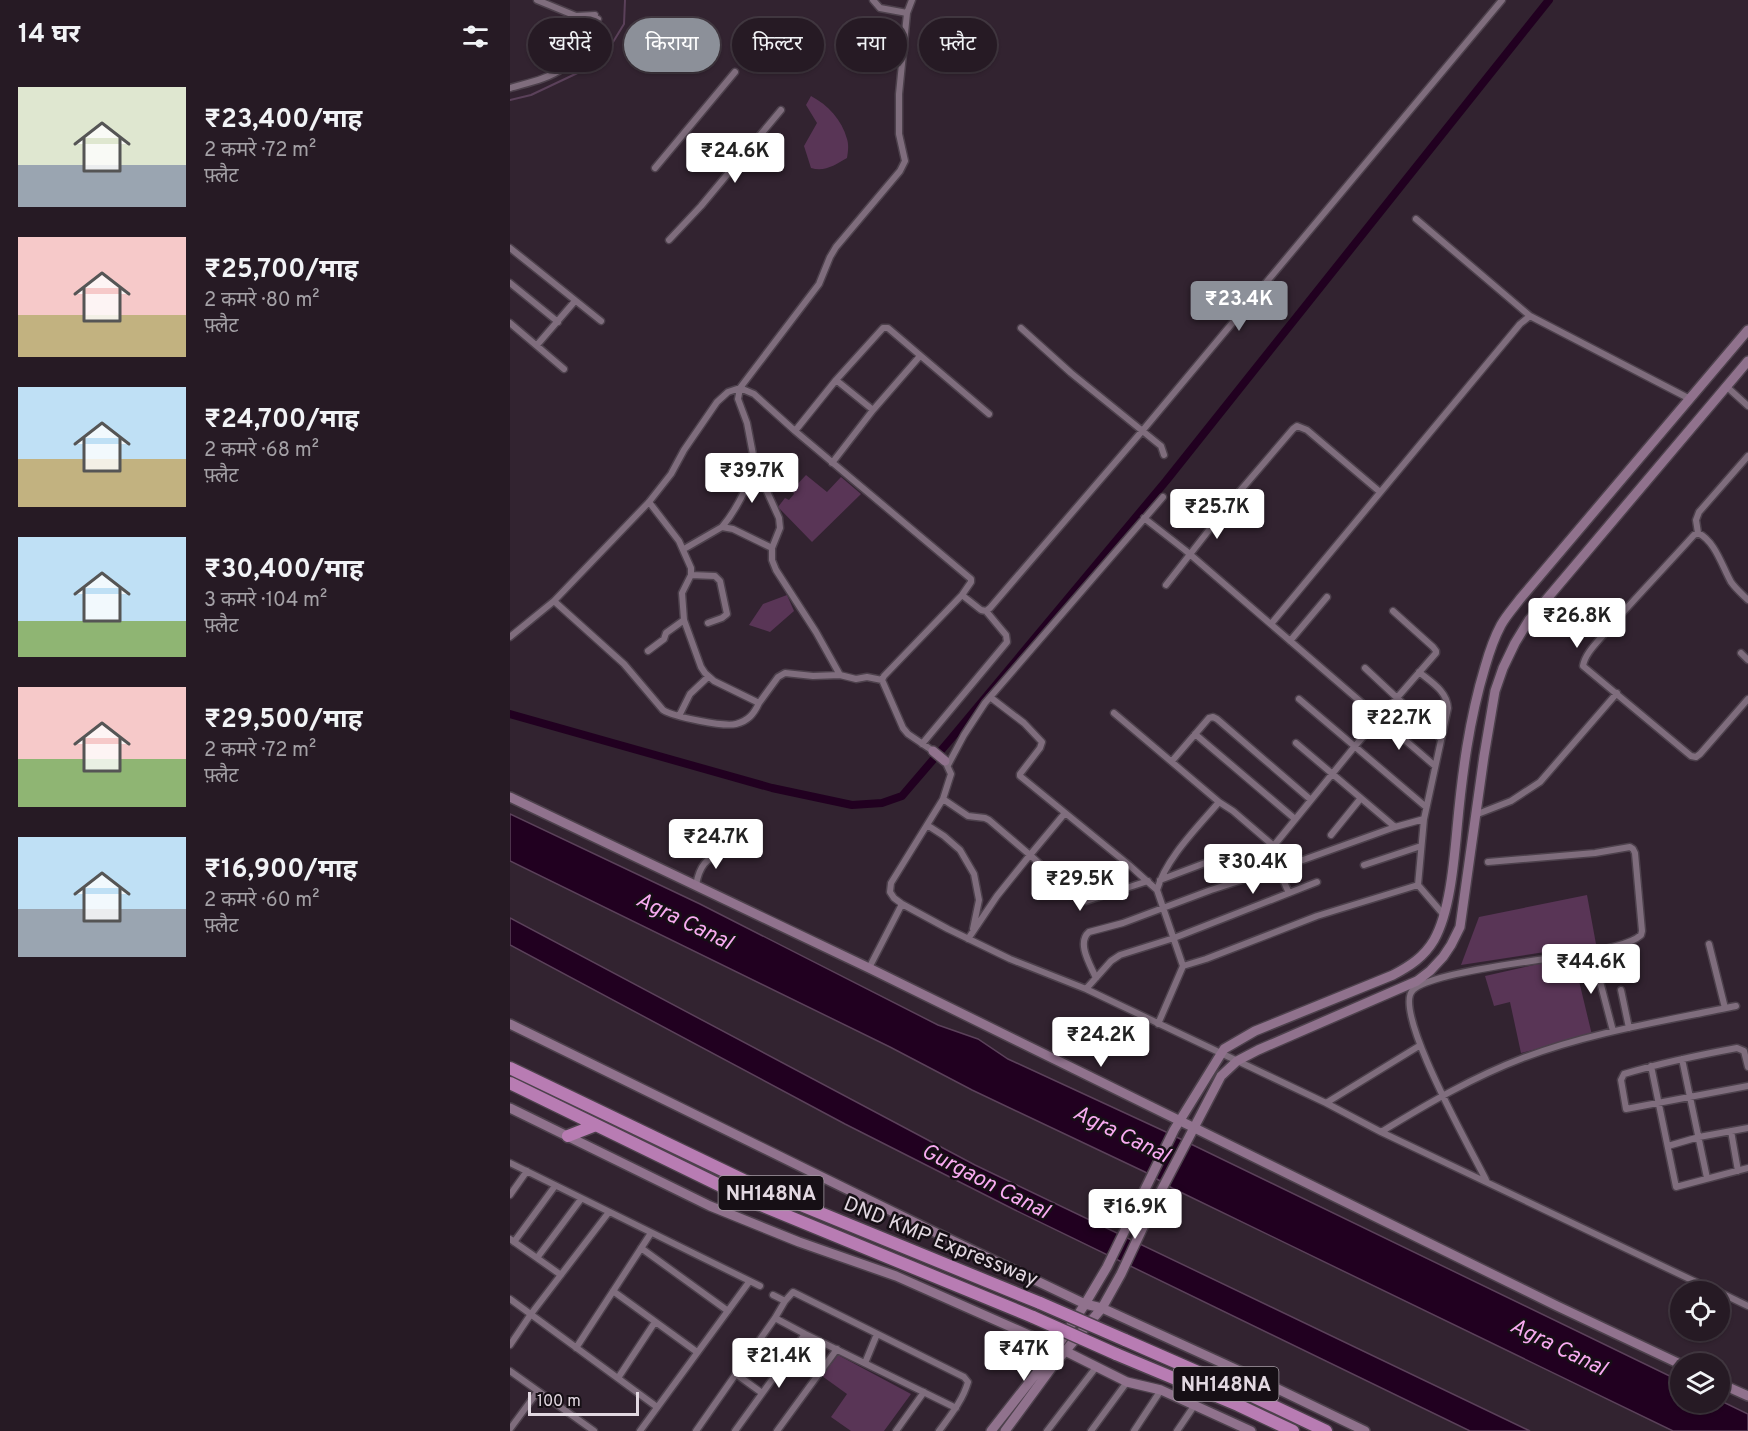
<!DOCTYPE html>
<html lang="hi">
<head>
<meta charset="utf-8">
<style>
  body { margin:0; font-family:Overpass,"Noto Sans Devanagari",sans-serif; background:#2e232c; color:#f1f3f6; height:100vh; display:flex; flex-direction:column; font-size:22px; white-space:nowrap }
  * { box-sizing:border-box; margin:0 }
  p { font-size:20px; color:#a4a1a6 }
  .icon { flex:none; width:33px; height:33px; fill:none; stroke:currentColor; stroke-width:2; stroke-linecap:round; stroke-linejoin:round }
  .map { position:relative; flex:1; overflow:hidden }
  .panel { display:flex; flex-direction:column; background:#261a24; width:510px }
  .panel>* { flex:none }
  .banner { position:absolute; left:18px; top:18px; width:570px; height:54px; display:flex; gap:12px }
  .fabs { position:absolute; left:1160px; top:1281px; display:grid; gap:12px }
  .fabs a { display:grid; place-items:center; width:60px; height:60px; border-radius:50%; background:#261a24; box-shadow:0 2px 4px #0004,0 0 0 2px #423841; font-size:30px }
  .scale { position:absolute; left:18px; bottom:15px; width:111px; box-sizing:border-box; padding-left:6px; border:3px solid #e2d8e1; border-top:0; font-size:16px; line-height:21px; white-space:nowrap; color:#e2d8e1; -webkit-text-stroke:4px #160f15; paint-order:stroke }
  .price { position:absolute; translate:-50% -51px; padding:0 14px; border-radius:6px; background:#fff; color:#222; font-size:20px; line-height:39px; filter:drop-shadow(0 2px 3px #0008) }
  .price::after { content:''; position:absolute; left:50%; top:36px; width:18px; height:14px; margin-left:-9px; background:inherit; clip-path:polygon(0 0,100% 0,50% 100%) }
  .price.current { background:#8c9099; color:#fff }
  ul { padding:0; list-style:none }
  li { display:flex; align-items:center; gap:18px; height:150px; padding:0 18px }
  li span { display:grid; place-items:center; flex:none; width:168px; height:120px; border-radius:0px; color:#555 }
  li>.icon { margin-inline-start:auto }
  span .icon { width:72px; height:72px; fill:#fffc; stroke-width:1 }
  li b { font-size:26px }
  h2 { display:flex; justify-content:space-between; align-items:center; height:72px; padding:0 18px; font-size:26px }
  .chip { padding:0 21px; border-radius:27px; background:#261a24; box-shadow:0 2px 4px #0004,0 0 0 2px #423841; font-size:21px; line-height:54px }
  .chip.current { background:#8c9099; color:#fff }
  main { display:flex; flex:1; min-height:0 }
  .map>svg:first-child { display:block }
  .green { fill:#593556 }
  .water { fill:#210020; stroke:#5b415a; stroke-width:1.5 }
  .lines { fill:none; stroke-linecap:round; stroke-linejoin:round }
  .stream { stroke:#5b415a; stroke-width:2 }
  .canal { stroke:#210020; stroke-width:8 }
  .street-casing { stroke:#4d414c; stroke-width:9 }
  .secondary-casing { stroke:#4d414c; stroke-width:12 }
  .highway-casing { stroke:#4d414c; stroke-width:15 }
  .street { stroke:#7f6d7d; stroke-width:6 }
  .secondary { stroke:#90728d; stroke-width:9 }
  .highway { stroke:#b87cb3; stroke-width:12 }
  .highway-bridge-casing { stroke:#4d414c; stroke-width:15; stroke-linecap:butt }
  .highway-bridge { stroke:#b87cb3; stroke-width:12 }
  .labels { text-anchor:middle; stroke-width:5; stroke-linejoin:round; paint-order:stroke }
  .shield { fill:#160f15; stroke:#a59ca4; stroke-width:1.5 }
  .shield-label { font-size:20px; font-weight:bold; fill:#e2d8e1 }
  .street-label { font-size:21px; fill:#e2d8e1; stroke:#160f15 }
  .water-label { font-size:22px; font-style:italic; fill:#f8abf1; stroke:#160f15 }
</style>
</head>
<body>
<main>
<section class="panel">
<h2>14 घर<svg class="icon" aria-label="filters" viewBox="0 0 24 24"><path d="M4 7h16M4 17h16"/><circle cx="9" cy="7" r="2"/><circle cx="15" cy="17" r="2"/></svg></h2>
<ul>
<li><span style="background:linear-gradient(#dfe7d0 65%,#9aa5b1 0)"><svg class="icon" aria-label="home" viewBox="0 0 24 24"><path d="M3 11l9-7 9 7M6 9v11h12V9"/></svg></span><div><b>₹23,400/माह</b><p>2 कमरे · 72 m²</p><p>फ़्लैट</p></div></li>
<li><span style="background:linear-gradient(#f6c9c9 65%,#c2b280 0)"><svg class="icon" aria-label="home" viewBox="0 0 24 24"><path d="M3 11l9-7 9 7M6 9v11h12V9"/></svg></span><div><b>₹25,700/माह</b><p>2 कमरे · 80 m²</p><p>फ़्लैट</p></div></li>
<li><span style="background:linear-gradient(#bfe0f5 60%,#c2b280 0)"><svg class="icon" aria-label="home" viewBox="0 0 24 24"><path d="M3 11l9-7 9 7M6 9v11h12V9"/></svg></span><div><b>₹24,700/माह</b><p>2 कमरे · 68 m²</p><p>फ़्लैट</p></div></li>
<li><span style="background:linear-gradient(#bfe0f5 70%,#8fb573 0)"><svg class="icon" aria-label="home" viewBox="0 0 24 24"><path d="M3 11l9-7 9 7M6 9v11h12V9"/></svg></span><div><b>₹30,400/माह</b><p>3 कमरे · 104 m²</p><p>फ़्लैट</p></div></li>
<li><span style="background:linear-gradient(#f6c9c9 60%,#8fb573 0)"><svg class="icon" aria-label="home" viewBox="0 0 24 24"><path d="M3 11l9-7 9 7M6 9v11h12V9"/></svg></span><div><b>₹29,500/माह</b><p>2 कमरे · 72 m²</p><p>फ़्लैट</p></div></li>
<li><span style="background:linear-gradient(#bfe0f5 60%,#9aa5b1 0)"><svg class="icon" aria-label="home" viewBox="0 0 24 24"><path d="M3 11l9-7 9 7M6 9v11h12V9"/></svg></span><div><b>₹16,900/माह</b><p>2 कमरे · 60 m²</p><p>फ़्लैट</p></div></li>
</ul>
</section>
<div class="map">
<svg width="1238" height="1431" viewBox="0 0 1238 1431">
  <rect width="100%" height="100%" fill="#322330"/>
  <path class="green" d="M301 96C318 105 332 120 337 139 339 145 338 152 337 158 325 165 315 172 301 168L294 146 307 123 296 105Z
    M296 475 317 492 331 477 351 494 302 542 268 507 275 498 279 500 284 494 282 490Z
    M277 595 284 611 260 632 239 625 253 604Z
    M1077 895 1086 944 951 965 969 917Z
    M1063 956 1082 1035 1011 1053 1000 1002 984 1006 975 976Z
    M328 1355 401 1394 374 1431H341L321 1417 337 1394 312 1376Z"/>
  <path class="water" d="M0 814 190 904 428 1025 468 1039 498 1059 654 1131 1170 1381V1402H1209V1400L1238 1414V1431H1163L662 1188 635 1172 462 1090 380 1047 0 861Z
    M0 918 465 1165 1020 1431H960L505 1210 335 1124 0 945Z"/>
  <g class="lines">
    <path class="stream" d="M0 100 21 95 76 69 100 47 114 24 115 0"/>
    <path class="canal" d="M0 714 262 788 342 805 372 803 392 796 440 740 656 481 1039 0"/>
    <defs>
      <path id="street" d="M27 0 66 16 85 15
        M363 0 370 8 397 13
        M0 88C17 83 38 79 53 68 68 56 78 35 88 19
        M145 168 225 72
        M906 219 1020 316
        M159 240 191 206 271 110
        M0 248 91 321
        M0 283 48 322
        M0 323 54 369
        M511 328 561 373 651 446 654 455
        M27 345 65 301
        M326 380 363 410
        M1217 387 1238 406
        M285 431 326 380 373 328H378L479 414
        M322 463 363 410 410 356
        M139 502 169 541 181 568V575L172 593 174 620 191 667 195 673 204 681 249 703 268 677 275 673 303 676 330 675 346 679 357 677 372 680
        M634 518 675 550 925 766
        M212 527C228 508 237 488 245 465
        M1188 533 1186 520 1189 512 1238 456
        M174 549 212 527 223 529 262 548
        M181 575 205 576 210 581 217 614 212 618 198 623
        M656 585 724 498 783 429 787 426 797 430 870 492
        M452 595 471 610 476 611 480 608 633 430 992 0
        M1238 600C1232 594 1226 589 1221 582 1212 566 1205 541 1188 533L1184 535C1156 566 1127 596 1099 628 1091 639 1075 652 1073 666L1181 756 1186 757 1190 754 1238 699
        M44 601 114 664 153 710C164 717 214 727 226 724 238 721 244 714 249 703
        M761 624 1010 324 1020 316 1180 399
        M0 637 44 601 139 502 161 474 174 450 207 402 218 392 230 388 244 394 285 431 461 579V582L452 595 374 676 372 680 393 728 398 734 423 751
        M780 641 817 597
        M138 651 154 639 156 633 174 620
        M1231 653 1238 660
        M855 668 931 739
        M909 672C921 682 937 691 938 708L914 819 908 885 933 914
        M330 675 306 632 266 570 262 560V548L270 528 269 518 245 465 237 423 228 399 230 388 309 284 320 257 326 247 390 171 395 161 389 134V94L397 13 402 0
        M480 697 514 723 532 742 530 748 510 774V776L619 865 647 890 673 966 648 1024
        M789 699 916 807
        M604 713 709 802 723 811 765 847
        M169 716 180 694 198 677
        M685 734 785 819
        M786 743 885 827
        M412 744 497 642 496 635 476 611
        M435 761 441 774 433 799 381 883 380 892 384 898 392 904 438 929 500 959 576 989 816 1103 871 1132 1207 1292
        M662 761 699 718 703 717 707 719 801 800
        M438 765 454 735 475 703 653 497
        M433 799 458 816 475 818 479 820 520 855 555 813
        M965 815 1001 801 1030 782 1107 693
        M417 825 434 836 450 850 464 874 469 900 463 929
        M821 835 851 798
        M793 860 885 827 914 819
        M854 865 911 846
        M650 880 727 851
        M186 885C190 863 197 860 215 848
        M647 890C656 858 688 827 709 802
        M779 893C773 879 761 858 766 843L845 746 926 653V651L923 647 883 611
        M458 939 487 896 520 855 560 891 576 901 638 881
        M1199 944 1215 1008
        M1082 951 1103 1031
        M673 966 696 959 807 916 908 885
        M359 968 392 904
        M586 978C581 966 566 943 579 932L613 923 701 890 769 868
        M576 989 601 961 610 955 664 938 807 882
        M1111 990 1119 1028
        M1172 1059 1197 1178
        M1141 1066 1166 1187 1238 1168
        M1238 1067 1234 1051 1227 1048C1189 1055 1151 1063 1114 1074L1111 1080 1116 1109 1238 1086
        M816 1103 909 1046
        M1221 1131 1228 1171
        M871 1132C917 1104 963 1077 1013 1058 1081 1032 1155 1021 1226 1006
        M1158 1146 1189 1137 1238 1128
        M0 1163 250 1286
        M976 1180C963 1153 881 1010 903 990 920 973 1029 960 1058 956 1076 952 1118 947 1131 935L1132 931 1125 853 1123 849 1120 847 1085 853 978 862
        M0 1195 17 1171
        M0 1239 51 1275
        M4 1242 45 1186
        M131 1248 218 1311
        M27 1258 71 1199
        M103 1291 187 1352
        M1209 1292 1238 1306
        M263 1295 275 1301
        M0 1299 147 1407
        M265 1318 295 1334 446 1408
        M0 1345 21 1314 99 1212
        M66 1348 141 1233
        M355 1363 367 1334
        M0 1371 84 1431
        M226 1374 252 1393
        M108 1378 145 1322
        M0 1429 28 1391
        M130 1431 239 1282
        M186 1431 265 1318 275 1301 283 1292 454 1377 458 1382C453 1400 440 1416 429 1431
        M225 1431 295 1334
        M267 1431 327 1349
        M386 1431 414 1392
        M537 1431 587 1366
        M581 1431 617 1382
        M624 1431 651 1390
        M667 1431 684 1406"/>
      <path id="secondary" d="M423 751 435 761
        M0 797 359 968 1047 1306 1170 1364
        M0 1024 418 1229 575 1304 592 1308 745 1378 855 1431
        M0 1108 200 1206 289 1242 386 1276 555 1351 617 1382 651 1390 741 1431
        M1209 1383 1238 1396
        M481 1431 547 1347 575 1304 597 1267 664 1130 714 1049 745 1031 883 975C900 966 914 957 924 940 940 912 944 861 947 829 952 774 959 720 975 667 979 653 984 638 991 625 996 616 1004 607 1010 599L1238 330
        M495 1431 545 1363 592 1308 611 1274 641 1210 711 1076 727 1061 748 1050 907 981 920 971 933 957 941 945 950 927 974 756 985 691 993 668 1005 643 1019 620 1238 361"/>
      <path id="highway" d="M0 1068 252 1189 530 1303
        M0 1083 246 1203 523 1317
        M58 1136 86 1125
        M615 1340 736 1393 816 1431
        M606 1354 728 1405 783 1431"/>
    </defs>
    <use href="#street" class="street-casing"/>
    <use href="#secondary" class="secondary-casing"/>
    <use href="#highway" class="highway-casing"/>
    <use href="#street" class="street"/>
    <use href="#secondary" class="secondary"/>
    <use href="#highway" class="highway"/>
    <defs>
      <path id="highway-bridge" d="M530 1303 615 1340
        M523 1317 606 1354"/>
    </defs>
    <use href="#highway-bridge" class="highway-bridge-casing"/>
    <use href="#highway-bridge" class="highway-bridge"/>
  </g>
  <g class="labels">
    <g class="shield">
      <rect x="208.5" y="1176" width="105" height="34" rx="4.5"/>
      <rect x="663.5" y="1367" width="105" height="34" rx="4.5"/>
    </g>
    <g class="shield-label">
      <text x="261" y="1200">NH148NA</text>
      <text x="716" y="1391">NH148NA</text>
    </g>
    <g class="street-label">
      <text transform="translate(431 1241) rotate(22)" y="7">DND KMP Expressway</text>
    </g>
    <g class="water-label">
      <text transform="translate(175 920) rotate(26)" y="8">Agra Canal</text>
      <text transform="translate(612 1133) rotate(26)" y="8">Agra Canal</text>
      <text transform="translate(476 1180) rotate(27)" y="8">Gurgaon Canal</text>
      <text transform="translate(1049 1346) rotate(26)" y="8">Agra Canal</text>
    </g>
  </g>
</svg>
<div class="fabs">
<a><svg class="icon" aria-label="locate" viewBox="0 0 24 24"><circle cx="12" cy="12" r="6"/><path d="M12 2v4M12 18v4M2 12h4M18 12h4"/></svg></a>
<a><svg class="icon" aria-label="layers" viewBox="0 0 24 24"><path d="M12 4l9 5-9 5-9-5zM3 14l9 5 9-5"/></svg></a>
</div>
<div class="scale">100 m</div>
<b class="price" style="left:225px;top:184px">₹24.6K</b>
<b class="price current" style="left:729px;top:332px">₹23.4K</b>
<b class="price" style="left:242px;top:504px">₹39.7K</b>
<b class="price" style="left:707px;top:540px">₹25.7K</b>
<b class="price" style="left:1067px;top:649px">₹26.8K</b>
<b class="price" style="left:889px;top:751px">₹22.7K</b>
<b class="price" style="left:206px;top:870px">₹24.7K</b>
<b class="price" style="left:743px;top:895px">₹30.4K</b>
<b class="price" style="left:570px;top:912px">₹29.5K</b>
<b class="price" style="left:1081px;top:995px">₹44.6K</b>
<b class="price" style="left:591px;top:1068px">₹24.2K</b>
<b class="price" style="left:625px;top:1240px">₹16.9K</b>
<b class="price" style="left:514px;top:1382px">₹47K</b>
<b class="price" style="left:269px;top:1389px">₹21.4K</b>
<div class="banner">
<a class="chip">खरीदें</a>
<a class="chip current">किराया</a>
<a class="chip">फ़िल्टर</a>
<a class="chip">नया</a>
<a class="chip">फ़्लैट</a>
</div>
</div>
</main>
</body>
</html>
